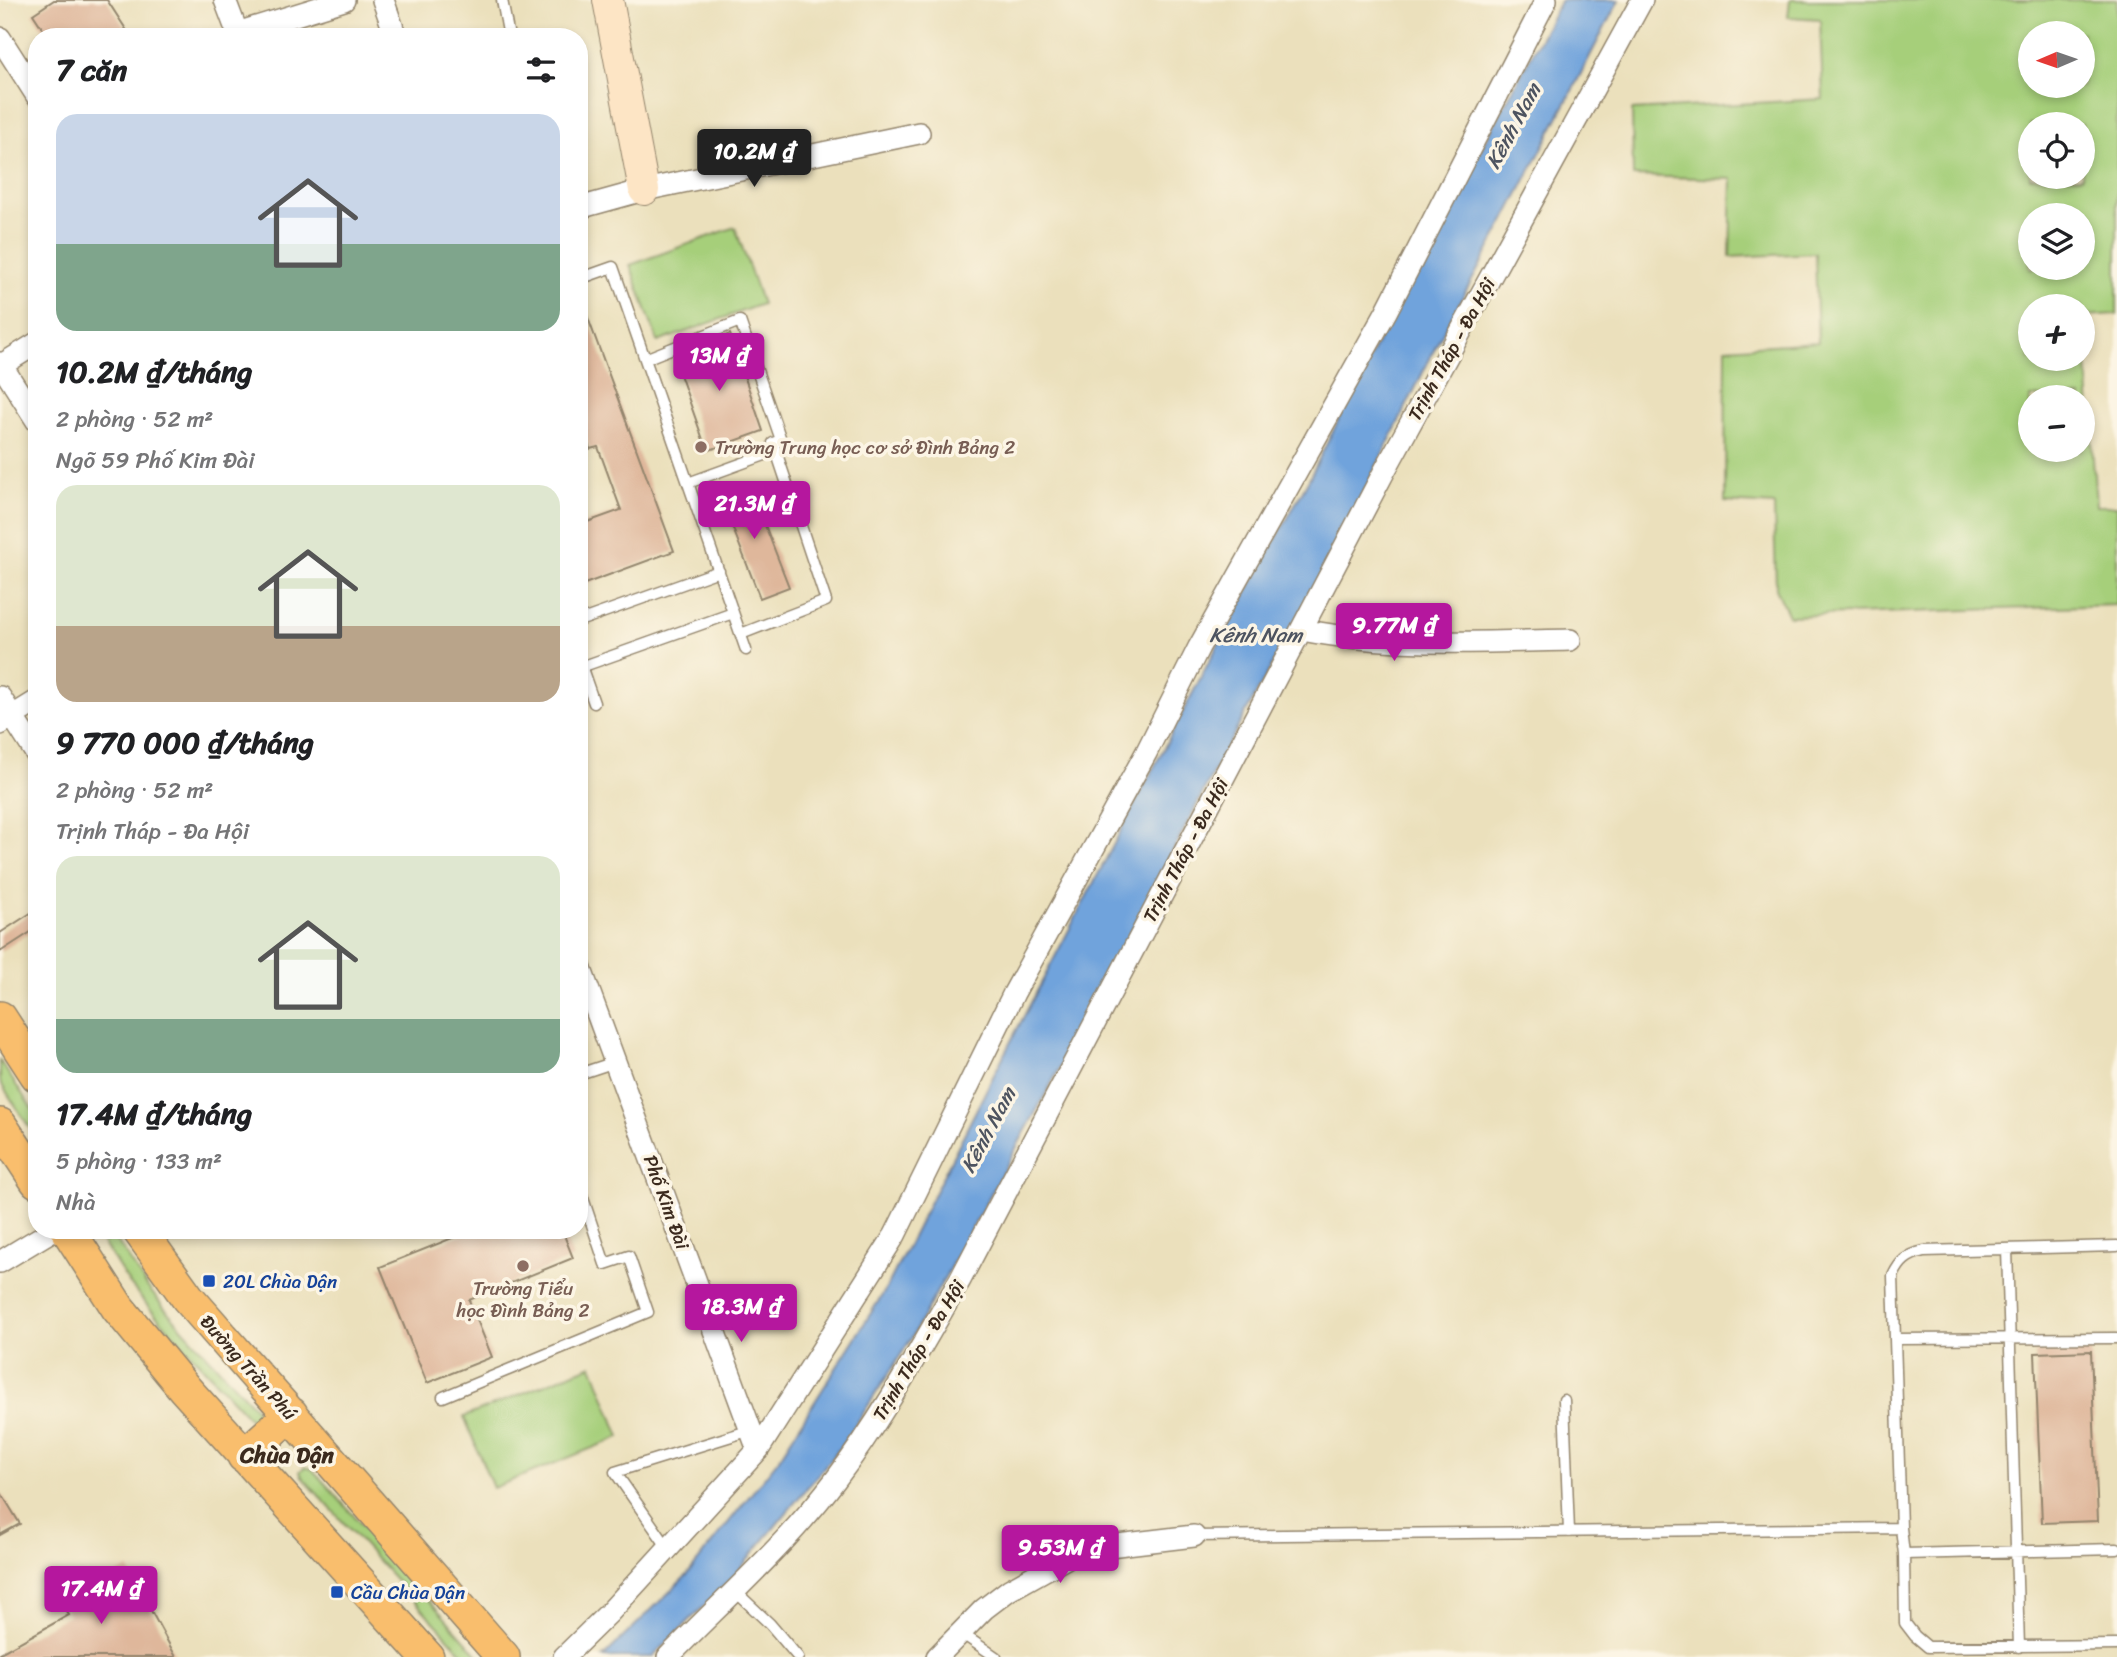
<!DOCTYPE html>
<html lang="vi">
<head>
<meta charset="utf-8">
<style>
  body { margin:0; font-family:Sriracha,sans-serif; background:#f6f6f6; color:#202124; height:100vh; display:flex; flex-direction:column; font-size:26px; white-space:nowrap }
  * { box-sizing:border-box; margin:0 }
  p { font-size:23px; color:#757577 }
  .icon { flex:none; width:38px; height:38px; fill:none; stroke:currentColor; stroke-width:2; stroke-linecap:round; stroke-linejoin:round }
  .map { position:relative; flex:1; overflow:hidden }
  .side { position:absolute; left:28px; top:28px; width:560px; height:1211px; display:flex; flex-direction:column; background:#fff; border-radius:28px; box-shadow:0 4px 10px #0003 }
  .side>* { flex:none }
  .needle { width:46px; rotate:268deg }
  .buttons { position:absolute; left:2018px; top:21px; display:grid; gap:14px }
  .buttons a { display:grid; place-items:center; width:77px; height:77px; border-radius:50%; background:#fff; box-shadow:0 4px 10px #0003; font-size:35px }
  .price { position:absolute; translate:-50% -60px; padding:0 16px; border-radius:7px; background:#b5179e; color:#fff; font-size:23px; line-height:46px; filter:drop-shadow(0 2px 4px #0008) }
  .price::after { content:''; position:absolute; left:50%; top:42px; width:21px; height:16px; margin-left:-10px; background:inherit; clip-path:polygon(0 0,100% 0,50% 100%) }
  .price.active { background:#222; color:#fff }
  ul { padding:0; list-style:none }
  li { display:grid; align-content:center; gap:14px; height:371px; padding:0 28px }
  li span { display:grid; place-items:center; height:217px; border-radius:21px; color:#555 }
  li>.icon { margin-inline-start:auto }
  span .icon { width:126px; height:126px; fill:#fffc; stroke-width:1 }
  li b { font-size:30px }
  h2 { display:flex; justify-content:space-between; align-items:center; height:84px; padding:0 28px; font-size:30px }
  .map>svg:first-child { display:block }
  .green { fill:#a6cf7a; stroke:#707c4c; stroke-width:2; fill-rule:evenodd }
  .water { fill:#70a3dc; stroke:#56667d; stroke-width:2 }
  .building { fill:#dfb79b }
  .lines { fill:none; stroke-linecap:round; stroke-linejoin:round }
  .lane-casing { stroke:#93856d; stroke-width:13 }
  .street-casing { stroke:#93856d; stroke-width:24 }
  .secondary-casing { stroke:#93856d; stroke-width:32 }
  .primary-casing { stroke:#93856d; stroke-width:36 }
  .lane { stroke:#fff; stroke-width:10 }
  .street { stroke:#fff; stroke-width:21 }
  .secondary { stroke:#fde5c5; stroke-width:30 }
  .primary { stroke:#f9be6d; stroke-width:33 }
  .education-dot { fill:#8d6e63; stroke:#fcf5e5; stroke-width:2.5 }
  .transit-dot { fill:#1a4fb4; stroke:#fcf5e5; stroke-width:2.5 }
  .labels { text-anchor:middle; stroke-width:7; stroke-linejoin:round; paint-order:stroke }
  .street-label { font-size:19px; fill:#3b2a1e; stroke:#fcf5e5 }
  .education-label { font-size:19px; fill:#785e54; stroke:#fcf5e5; text-anchor:start }
  .transit-label { font-size:19px; fill:#164399; stroke:#fcf5e5; text-anchor:start }
  .water-label { font-size:21px; font-style:italic; fill:#4e5460; stroke:#fcf5e5 }
  .quarter-label { font-size:23px; font-weight:bold; fill:#3b2a1e; stroke:#fcf5e5 }
</style>
</head>
<body>
<div class="map">
<svg width="2117" height="1657" viewBox="0 0 2117 1657">
  <rect width="100%" height="100%" fill="#fcf5e5"/>
  <filter id="ink" filterUnits="userSpaceOnUse"><feTurbulence type="fractalNoise" baseFrequency=".0143" numOctaves="2"/><feDisplacementMap in="SourceGraphic" scale="14" xChannelSelector="R" yChannelSelector="G"/><feConvolveMatrix kernelMatrix="1 2 1 2 8 2 1 2 1" color-interpolation-filters="sRGB"/></filter>
  <filter id="wash" filterUnits="userSpaceOnUse"><feTurbulence type="fractalNoise" baseFrequency=".00686" numOctaves="4" result="noise"/><feDisplacementMap in="SourceGraphic" scale="28" xChannelSelector="R" yChannelSelector="G"/><feGaussianBlur stdDeviation="1.57" result="paint"/><feColorMatrix in="noise" values="0 0 0 0 0 0 0 0 0 0 0 0 0 0 0 0 0 1.4 0 .05"/><feComposite in="paint" operator="in"/></filter>
  <g filter="url(#wash)">
    <rect width="100%" height="100%" fill="#ebe0bc"/>
    <path class="green" d="M1790 0H2117V314L2084 316 2096 506H2117V605L1789 616 1776 589 1774 505 1725 502 1726 348 1818 342 1815 253 1730 257 1732 179 1633 176 1632 110 1823 99 1820 19 1788 17ZM2030 33H2082V86H2030ZM2030 124H2082V177H2030ZM2030 215H2082V268H2030ZM2030 306H2082V359H2030ZM2030 397H2082V450H2030Z
      M735 227 762 304 658 342 630 265Z
      M0 1061 37 1116V1139L0 1082Z
      M105 1230H110L146 1285 165 1309 257 1410 259 1415 257 1419 251 1420 151 1310 129 1283 98 1235Z
      M592 1365 620 1437 493 1488 464 1417Z
      M305 1467 312 1469 480 1657H466L302 1477 300 1471Z"/>
    <path class="water" d="M1561 0H1619L1503 224 1440 338 1333 555 1222 756 1071 1048 911 1339 844 1443 735 1575 653 1657H603L687 1575 778 1460 886 1289 1011 1041 1212 656 1309 479 1384 329Z"/>
    <g id="blocks">
      <path class="building" d="M54 0H107L131 37H48L33 14Z
        M579 299H581L674 551 579 586V525L621 510 598 447 590 449 581 424 588 421 579 398Z
        M730 334 763 431 707 451 676 363 682 361 679 354Z
        M749 484 789 587 760 598 720 495Z
        M37 909V928L0 952V933Z
        M458 1230H562L573 1258 469 1300 492 1357 427 1383 380 1267 460 1235Z
        M2091 1351 2098 1521 2042 1523 2035 1353Z
        M0 1491 20 1524 0 1535Z
        M128 1568 176 1657H0V1653L69 1615 63 1603Z"/>
    </g>
  </g>
  <g filter="url(#ink)">
    <use href="#blocks" fill-opacity="0" stroke="#93856d" stroke-width="2"/>
    <g class="lines">
      <defs>
        <path id="lane" d="M502 0 509 37
          M579 279 613 267 746 650
          M645 359 740 321 781 440 773 443 776 451
          M688 483 776 451 826 601 741 634
          M579 621 719 571
          M580 663 594 703
          M581 667 733 613
          M579 1074 615 1062
          M2007 1249 2019 1647
          M1895 1339 2117 1338
          M443 1397 648 1312 629 1256 605 1264 579 1186
          M1564 1400 1569 1532
          M1901 1528 1893 1276C1900 1261 1907 1255 1924 1251L2117 1246
          M1194 1536 1901 1528 1904 1554 2117 1549
          M668 1548 615 1472 751 1430
          M1904 1554 1905 1623 1915 1636 1928 1647 2117 1645
          M734 1590 770 1624 798 1657
          M961 1633 996 1657"/>
        <path id="street" d="M225 0 239 37
          M383 0 396 37
          M237 33 344 0
          M0 38 37 96
          M579 208 644 190 919 133
          M0 363 37 421
          M0 366 37 343
          M1302 630C1390 647 1481 642 1570 640
          M0 697 37 755
          M0 724 37 701
          M0 1262 53 1230
          M758 1450 895 1235 1014 993 1146 753 1199 647 1386 312 1546 0
          M564 1657 610 1612 758 1450 579 964
          M668 1657C725 1599 787 1544 836 1479 883 1417 921 1347 960 1280L1385 470 1642 0
          M937 1657 984 1609 1009 1590 1075 1553 1092 1548 1194 1536"/>
        <path id="secondary" d="M608 0 644 190"/>
        <path id="primary" d="M0 1018 37 1075
          M0 1125 37 1181
          M68 1230 118 1308 185 1389 427 1657
          M139 1230 188 1298 503 1657
          M244 1456 291 1414"/>
      </defs>
      <use href="#lane" class="lane-casing"/>
      <use href="#street" class="street-casing"/>
      <use href="#secondary" class="secondary-casing"/>
      <use href="#primary" class="primary-casing"/>
      <use href="#lane" class="lane"/>
      <use href="#street" class="street"/>
      <use href="#secondary" class="secondary"/>
      <use href="#primary" class="primary"/>
    </g>
  </g>
  <g class="education-dot">
    <circle cx="701" cy="447" r="7"/>
    <circle cx="523" cy="1266" r="7"/>
  </g>
  <g class="transit-dot">
    <rect x="202" y="1274" width="14" height="14" rx="3.5"/>
    <rect x="330" y="1585" width="14" height="14" rx="3.5"/>
  </g>
  <g class="labels">
    <g class="street-label">
      <text transform="translate(1451 349) rotate(-61)" y="7">Trịnh Tháp - Đa Hội</text>
      <text transform="translate(1185 850) rotate(-62)" y="7">Trịnh Tháp - Đa Hội</text>
      <text transform="translate(667 1202) rotate(70)" y="7">Phố Kim Đài</text>
      <text transform="translate(918 1350) rotate(-59)" y="7">Trịnh Tháp - Đa Hội</text>
      <text transform="translate(249 1367) rotate(48)" y="7">Đường Trần Phú</text>
    </g>
    <g class="education-label">
      <text x="715" y="454">Trường Trung học cơ sở Đình Bảng 2</text>
      <text x="523" y="1295" text-anchor="middle">Trường Tiểu<tspan x="523" dy="22">học Đình Bảng 2</tspan></text>
    </g>
    <g class="transit-label">
      <text x="223" y="1288">20L Chùa Dận</text>
      <text x="351" y="1599">Cầu Chùa Dận</text>
    </g>
    <g class="water-label">
      <text transform="translate(1513 126) rotate(-62)" y="7">Kênh Nam</text>
      <text x="1256" y="642">Kênh Nam</text>
      <text transform="translate(988 1130) rotate(-62)" y="7">Kênh Nam</text>
    </g>
    <g class="quarter-label">
      <text x="287" y="1463">Chùa Dận</text>
    </g>
  </g>
</svg>
<div class="buttons">
<a><svg class="needle" viewBox="-14 -14 28 28"><path d="M0-13l5 13h-10z" fill="#e53935"/><path d="M0 13l5-13h-10z" fill="#757577"/></svg></a>
<a><svg class="icon" aria-label="locate" viewBox="0 0 24 24"><circle cx="12" cy="12" r="6"/><path d="M12 2v4M12 18v4M2 12h4M18 12h4"/></svg></a>
<a><svg class="icon" aria-label="layers" viewBox="0 0 24 24"><path d="M12 4l9 5-9 5-9-5zM3 14l9 5 9-5"/></svg></a>
<a>+</a>
<a>−</a>
</div>
<b class="price active" style="left:754px;top:189px">10.2M ₫</b>
<b class="price" style="left:719px;top:393px">13M ₫</b>
<b class="price" style="left:754px;top:541px">21.3M ₫</b>
<b class="price" style="left:1394px;top:663px">9.77M ₫</b>
<b class="price" style="left:741px;top:1344px">18.3M ₫</b>
<b class="price" style="left:1060px;top:1585px">9.53M ₫</b>
<b class="price" style="left:101px;top:1626px">17.4M ₫</b>
<section class="side">
<h2>7 căn<svg class="icon" aria-label="filters" viewBox="0 0 24 24"><path d="M4 7h16M4 17h16"/><circle cx="9" cy="7" r="2"/><circle cx="15" cy="17" r="2"/></svg></h2>
<ul>
<li><span style="background:linear-gradient(#c9d6e8 60%,#7fa58c 0)"><svg class="icon" aria-label="home" viewBox="0 0 24 24"><path d="M3 11l9-7 9 7M6 9v11h12V9"/></svg></span><div><b>10.2M ₫/tháng</b><p>2 phòng · 52 m²</p><p>Ngõ 59 Phố Kim Đài</p></div></li>
<li><span style="background:linear-gradient(#dfe7d0 65%,#b9a48a 0)"><svg class="icon" aria-label="home" viewBox="0 0 24 24"><path d="M3 11l9-7 9 7M6 9v11h12V9"/></svg></span><div><b>9 770 000 ₫/tháng</b><p>2 phòng · 52 m²</p><p>Trịnh Tháp - Đa Hội</p></div></li>
<li><span style="background:linear-gradient(#dfe7d0 75%,#7fa58c 0)"><svg class="icon" aria-label="home" viewBox="0 0 24 24"><path d="M3 11l9-7 9 7M6 9v11h12V9"/></svg></span><div><b>17.4M ₫/tháng</b><p>5 phòng · 133 m²</p><p>Nhà</p></div></li>
</ul>
</section>
</div>
</body>
</html>
